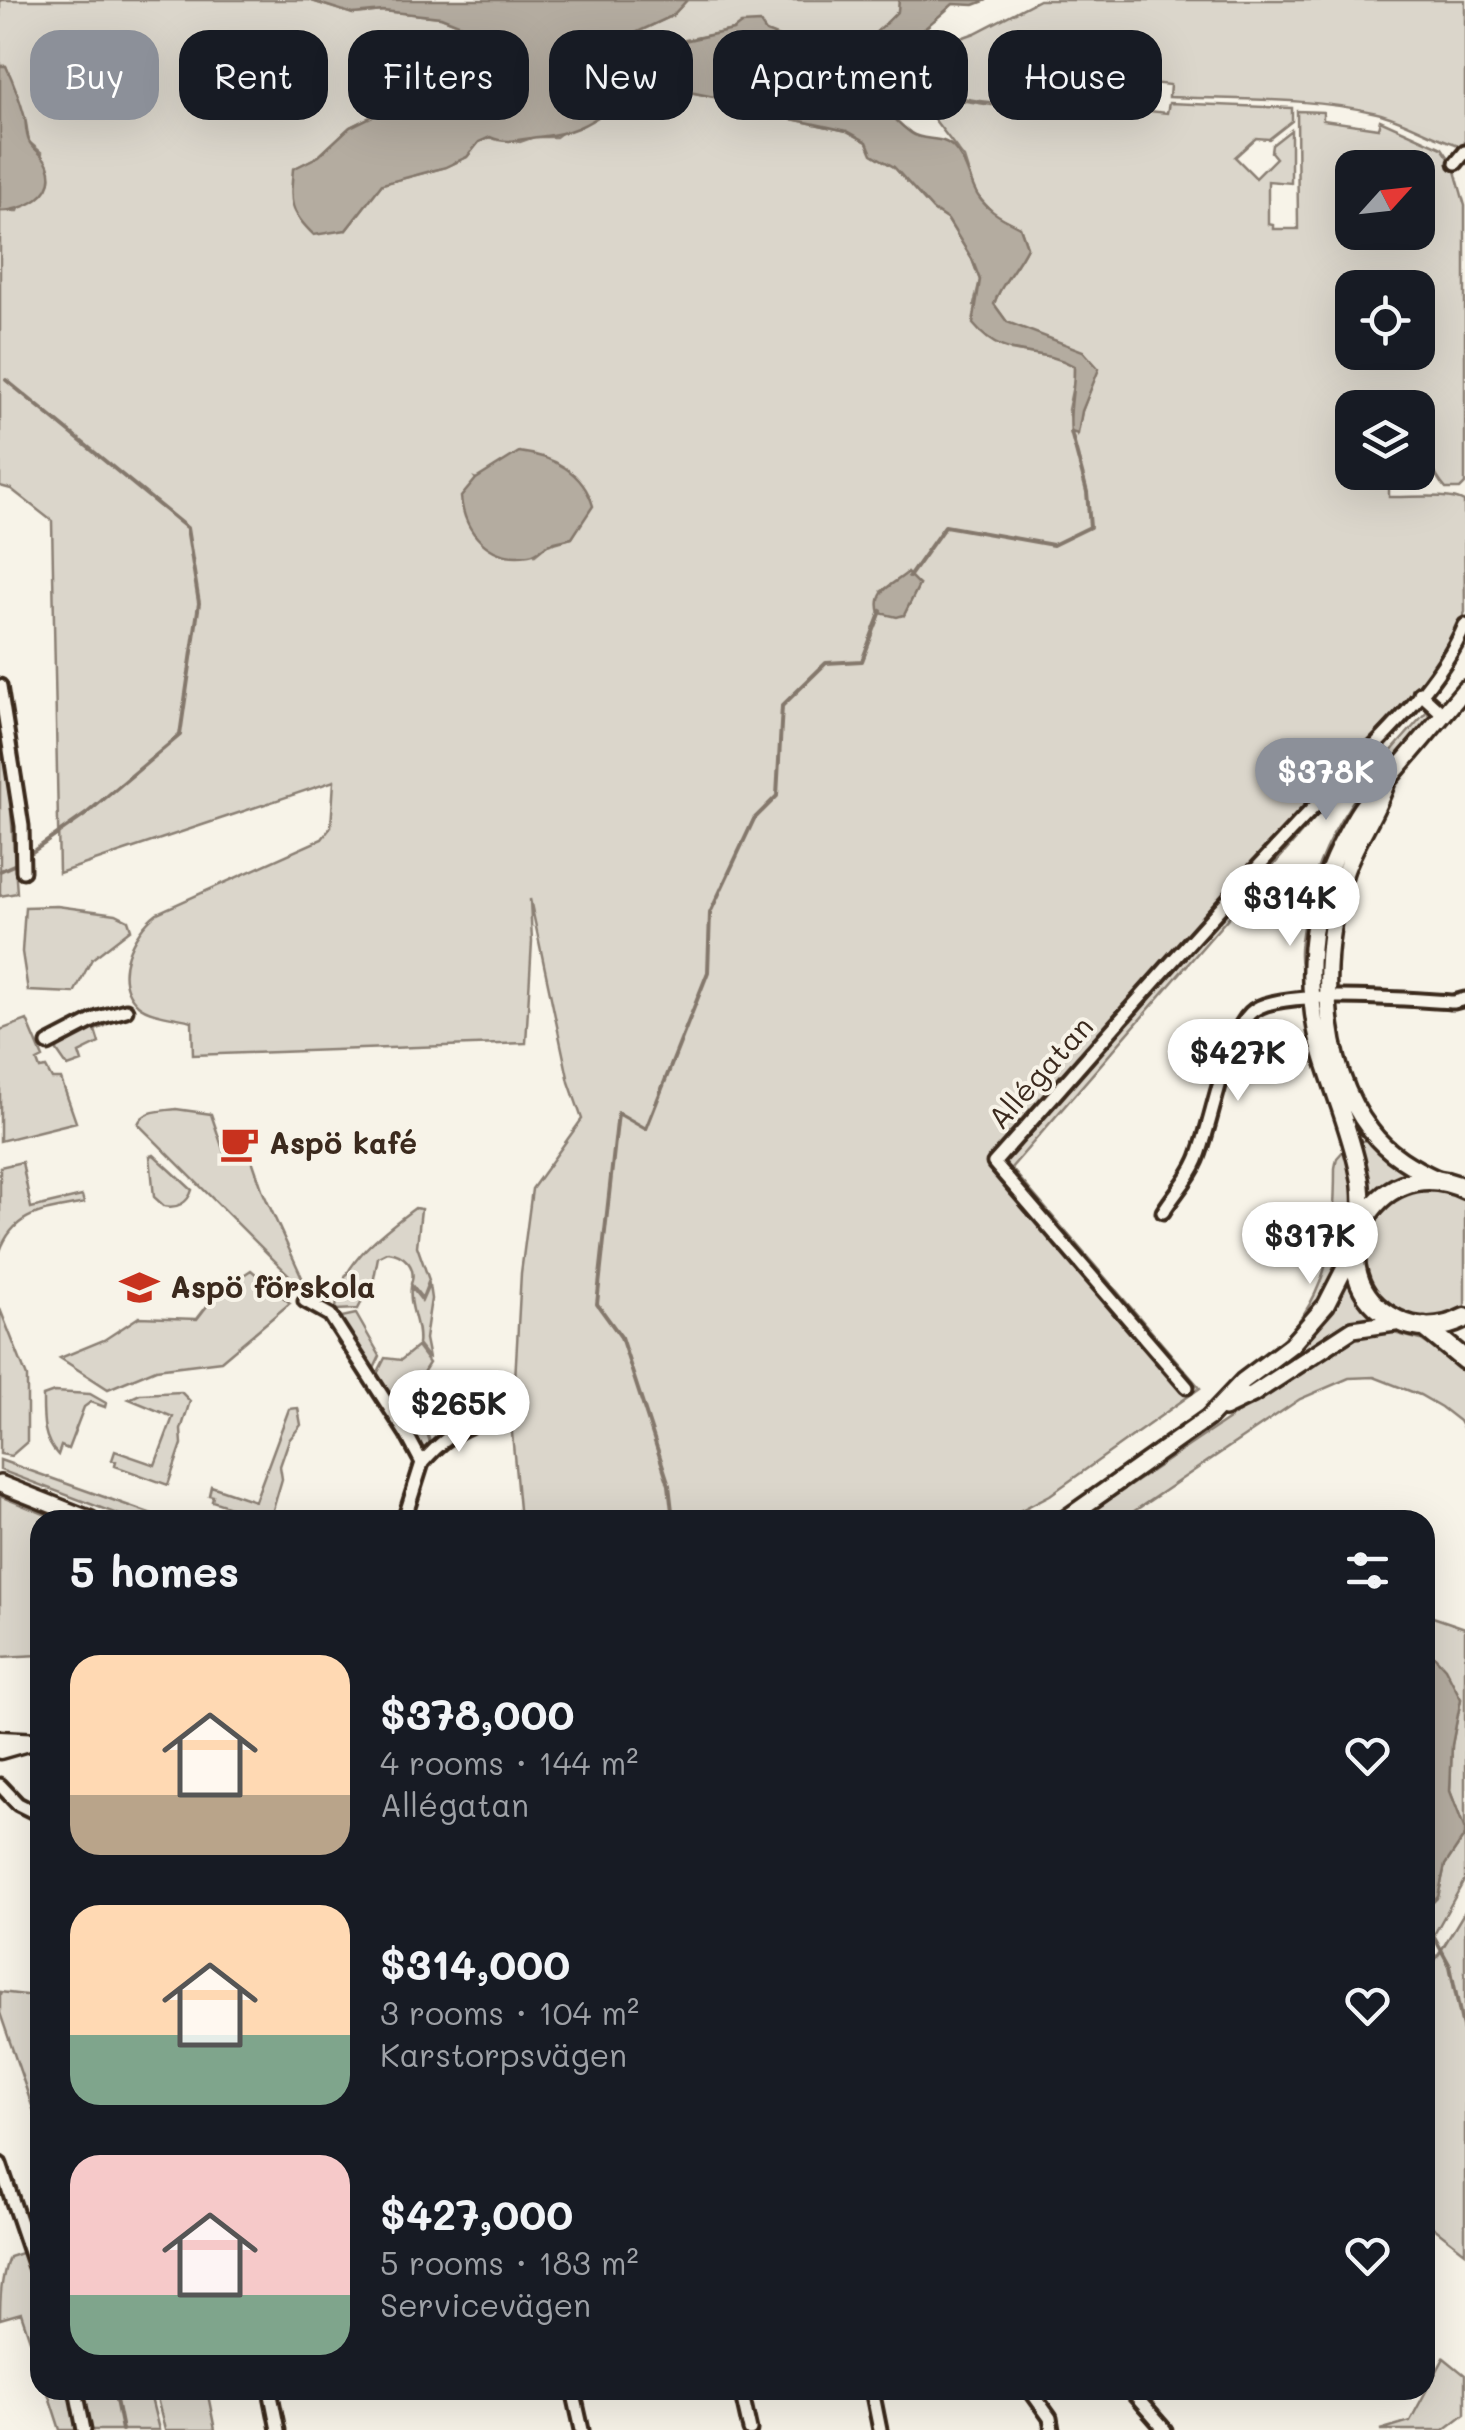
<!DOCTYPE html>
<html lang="en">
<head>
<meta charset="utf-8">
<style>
  body { margin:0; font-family:Mali,sans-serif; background:#242831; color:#f1f3f6; height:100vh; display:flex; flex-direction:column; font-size:38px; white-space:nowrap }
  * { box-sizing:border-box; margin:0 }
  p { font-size:32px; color:#9ea1a6 }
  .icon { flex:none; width:55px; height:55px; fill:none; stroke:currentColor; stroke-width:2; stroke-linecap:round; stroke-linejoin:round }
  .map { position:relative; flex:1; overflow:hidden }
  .side { position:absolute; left:30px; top:1510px; width:1405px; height:890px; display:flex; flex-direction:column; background:#171b24; border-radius:30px; box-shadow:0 10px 40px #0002 }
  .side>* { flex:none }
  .top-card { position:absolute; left:30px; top:30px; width:1405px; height:90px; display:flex; gap:20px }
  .needle { width:65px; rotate:63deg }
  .controls { position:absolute; left:1335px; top:150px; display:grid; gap:20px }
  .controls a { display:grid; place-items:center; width:100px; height:100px; border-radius:20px; background:#171b24; box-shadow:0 10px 40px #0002; font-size:50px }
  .price { position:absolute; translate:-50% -85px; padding:0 22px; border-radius:35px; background:#fff; color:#222; font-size:32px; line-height:65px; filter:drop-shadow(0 2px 5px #0008) }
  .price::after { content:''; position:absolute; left:50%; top:60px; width:30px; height:22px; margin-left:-15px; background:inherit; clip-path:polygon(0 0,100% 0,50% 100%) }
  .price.current { background:#8c9099; color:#fff }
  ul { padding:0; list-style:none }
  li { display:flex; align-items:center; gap:30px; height:250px; padding:0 40px }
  li span { display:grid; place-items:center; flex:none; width:280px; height:200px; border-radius:30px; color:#555 }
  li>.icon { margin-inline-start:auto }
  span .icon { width:120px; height:120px; fill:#fffc; stroke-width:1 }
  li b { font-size:42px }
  h2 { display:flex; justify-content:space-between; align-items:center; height:120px; padding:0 40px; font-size:42px }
  .chip { padding:0 35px; border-radius:30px; background:#171b24; box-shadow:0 10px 40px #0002; font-size:35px; line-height:90px }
  .chip.current { background:#8c9099; color:#fff }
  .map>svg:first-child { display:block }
  .green { fill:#dbd6cb; stroke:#8b8074; stroke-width:2.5; fill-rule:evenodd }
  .water { fill:#b4aca0; stroke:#84786c; stroke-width:2.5 }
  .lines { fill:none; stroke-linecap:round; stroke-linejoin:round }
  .stream { stroke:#84786c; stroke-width:4 }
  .minor-casing { stroke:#3b2a1e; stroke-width:19 }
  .tertiary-casing { stroke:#3b2a1e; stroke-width:21 }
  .secondary-casing { stroke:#3b2a1e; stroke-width:22 }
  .trunk-casing { stroke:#3b2a1e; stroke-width:25 }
  .minor { stroke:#f7f3e8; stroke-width:11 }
  .tertiary { stroke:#f7f3e8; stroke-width:14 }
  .secondary { stroke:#f7f3e8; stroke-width:15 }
  .trunk { stroke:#f7f3e8; stroke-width:18 }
  .labels { text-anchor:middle; stroke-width:8; stroke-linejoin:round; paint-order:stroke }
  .street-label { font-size:30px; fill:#3b2a1e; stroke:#f7f3e8 }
  .poi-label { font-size:30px; font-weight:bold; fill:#3b2a1e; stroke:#f7f3e8; text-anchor:start }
</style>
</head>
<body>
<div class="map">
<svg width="1465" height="2430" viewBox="0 0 1465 2430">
  <rect width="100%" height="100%" fill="#f7f3e8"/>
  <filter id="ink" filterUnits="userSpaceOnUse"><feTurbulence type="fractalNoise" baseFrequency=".01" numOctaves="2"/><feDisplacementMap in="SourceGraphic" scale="20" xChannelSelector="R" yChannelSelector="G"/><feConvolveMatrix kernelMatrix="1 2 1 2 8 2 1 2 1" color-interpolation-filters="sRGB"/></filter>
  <g filter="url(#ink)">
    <path class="green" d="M0 0H309L353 14 383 11 441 17 469 28 479 40V56L467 69 421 76 375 115 350 127 319 156 294 169 346 230 382 184 446 167 467 157 479 142 490 137 520 142 534 137H556L617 91V82L650 84 724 99 778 116 847 131 867 142 873 154 894 167 933 210 948 220 972 259 980 280 974 305 1011 350 1060 358 1074 366V381L1068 410 1077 434 1082 411 1098 369 1007 322 994 304C1000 284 1017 269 1027 247L1020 227 994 214 975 193 964 158 934 119 946 98 992 105H1023L1019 101C987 106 932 96 908 72L941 45 975 33 1039 0H1465V153L1456 144C1429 136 1405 120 1377 113 1310 97 1238 100 1169 97L1170 85 1104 78 1102 87H1092V90L1102 91 1101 106 1167 113 1169 103 1292 108V121L1269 139 1256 138 1235 157 1256 178 1276 158 1271 152 1272 145 1291 130V183L1268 181V224L1273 225V229H1298L1297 111 1323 112V120L1378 128 1380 120 1442 148 1453 164 1465 206V484L1460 489H1446C1430 471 1430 460 1431 437L1418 436V408H1352V472L1389 473V497C1408 498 1450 493 1464 502L1465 612C1435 684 1370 740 1318 797L1326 805 1011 1168 1200 1388 1050 1495 1002 1520H520L512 1433 521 1273 532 1189 582 1119 569 1082 530 899 532 941 526 1043 193 1055 192 1021C177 1017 149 1015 138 1005 109 978 133 931 157 913L322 839 331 827 334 781 59 873 52 521 11 489 0 486V211H18L42 153 29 142 26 123 6 66H0ZM1352 168H1418V232H1352ZM1352 288H1418V352H1352ZM476 479 581 523 572 538 547 545 535 555ZM905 576 919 585 904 615 882 591Z
      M687 0H899V11C878 32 861 47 835 59L765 32 733 30 643 49 634 47 633 34 672 16Z
      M1428 710 1429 721 1359 803 1305 966H1301C1298 951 1302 935 1304 920 1317 833 1372 772 1428 710Z
      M0 728 10 797 17 893 0 896Z
      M57 906 116 914 128 920 131 929 92 959 74 993 28 991 22 952 25 907Z
      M27 1020 43 1058 37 1061 40 1069 46 1068 52 1079H61L76 1122 0 1141V1030Z
      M103 1021 105 1026 95 1030 99 1043 79 1053 82 1062 68 1067 57 1051 58 1043Z
      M176 1109 211 1114 226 1158 247 1153 248 1148 263 1192 305 1284 304 1290 138 1124C143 1110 162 1111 176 1109Z
      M1370 1138 1413 1173V1177L1367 1201 1356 1144Z
      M1346 1148C1360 1201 1350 1261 1317 1306 1308 1319 1295 1330 1285 1341L1283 1339C1331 1292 1335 1232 1335 1168L1337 1158Z
      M154 1155 192 1190C188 1203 177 1209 164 1206L154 1197 150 1156Z
      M22 1162 31 1208 82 1196 84 1203C47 1211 15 1210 0 1251V1167Z
      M1447 1188 1465 1195V1311C1456 1314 1445 1320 1436 1321 1363 1326 1337 1225 1401 1193 1413 1187 1434 1189 1447 1188Z
      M415 1208 421 1209 417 1246 429 1280 422 1298 411 1284C417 1267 405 1254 388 1252L378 1257 374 1278 358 1309 336 1310C338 1264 382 1233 415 1208Z
      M1350 1268 1378 1316 1342 1325 1249 1389 1247 1385C1298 1347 1322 1327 1350 1268Z
      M251 1270 290 1303 221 1361 156 1369 108 1389 60 1358 104 1340 139 1317 197 1319 217 1293Z
      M429 1285 431 1299 425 1339 429 1359 418 1345C421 1324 408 1308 411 1287L422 1301Z
      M0 1309 27 1377V1442L11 1456 0 1454Z
      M356 1314 380 1356 372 1373 337 1318Z
      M1386 1331 1421 1340 1465 1369V1431L1459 1421 1441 1407 1420 1395 1374 1377 1349 1378 1300 1399 1121 1520H1079L1346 1340 1358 1335Z
      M417 1347 429 1363C415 1384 409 1400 422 1423 426 1432 430 1436 430 1446L422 1452 375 1378 385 1358 401 1360Z
      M54 1392 90 1394 106 1403 105 1407 91 1402 84 1407 68 1449 61 1446 58 1455C42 1439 43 1417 43 1396Z
      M181 1392 190 1401 181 1430 182 1444 168 1485 115 1466 116 1461 112 1460 115 1451 155 1465 173 1417 129 1399 140 1394Z
      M298 1408 301 1425 289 1440 280 1466 282 1479 270 1520 212 1501 213 1496 209 1495 211 1486 255 1501 289 1409Z
      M0 1460 169 1520H133L0 1470Z
      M0 1496 59 1520H40V1655L0 1657Z
      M1427 1615 1465 1628V1830L1450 1791 1452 1745 1461 1699 1434 1656 1425 1655Z
      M1465 1835V1879L1425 1951V1910L1438 1897 1445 1865Z
      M1465 1911V2252L1425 2221V1977Z
      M0 1992 34 1996 40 2002V2129L0 2013Z
      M24 2252 40 2298V2370L21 2313 0 2319C0 2297 1 2278 9 2257Z
      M1444 2358 1465 2375V2414L1444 2430H1380L1410 2421Z
      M47 2390H70L79 2430H60Z
      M80 2390H149L159 2430H89Z
      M155 2390H207L215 2430H165Z"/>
    <path class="water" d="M309 0H687L672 16 633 34 634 47 648 49 733 30 741 24 760 23 766 32 835 59C861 47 878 32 898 11L899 0H987L974 5 953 4C911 43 841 81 911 133 923 142 942 135 953 147 965 160 967 172 974 188 982 208 1001 218 1020 227L1027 247C1017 268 1000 284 994 304L1007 322 1083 351 1099 369 1082 411 1078 434 1071 432C1068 409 1075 389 1074 366 1035 344 1006 364 973 324L980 280 972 259 948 220 933 210 894 167 872 154 867 142 847 131 778 116 724 99 650 84 618 82 613 107C586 126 570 134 538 137 519 139 508 145 490 137L479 142 467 157 446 167 382 184 346 230 314 235C289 211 290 203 293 169L319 156 350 127 375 115 421 76 467 69 479 56V40L469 28 441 17 383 11 353 14Z
      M0 66H6C14 83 20 100 25 118 26 124 26 135 29 141 33 150 44 154 48 165 60 195 23 211 0 211Z
      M519 452C553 456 583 472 593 506L572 538C565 540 556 541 549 544 541 548 538 554 529 555 490 562 464 533 461 497L476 479Z
      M907 573 919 585 904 615 897 617 880 613C873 590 893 585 907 573Z
      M1425 1655 1434 1656 1445 1668 1461 1699 1452 1745 1450 1791 1465 1830V1835L1445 1865 1438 1897 1425 1910Z"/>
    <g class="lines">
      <path class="stream" d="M6 380 187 528 199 603 180 735 86 814 32 852
        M909 577 945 526 1053 545 1090 527 1087 492 1071 432
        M0 871 16 864
        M673 1520 669 1485 621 1337 597 1304 618 1113 646 1129 708 972 710 913 754 819 777 796 782 706 826 663 862 661 881 611
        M1425 1920 1450 1966 1465 2037
        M114 2390 122 2430"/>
      <defs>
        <path id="minor" d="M1456 163 1465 152
          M0 686 22 826 23 871
          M1420 693 1444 715
          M48 1044 98 1018 126 1010
          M1163 1212C1174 1194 1189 1179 1197 1160 1212 1125 1227 1028 1254 1010 1285 988 1412 1000 1454 1002L1465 999
          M305 1301 330 1315 406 1433 422 1463 404 1520
          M1187 1387 994 1163C1094 1051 1191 937 1294 828 1348 769 1434 699 1465 625
          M422 1463C439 1443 455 1430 481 1422
          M0 1785 18 1804 40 1815
          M0 2164 40 2282
          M76 2390 84 2430
          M270 2390 278 2430
          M573 2390 582 2430
          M741 2390 750 2430
          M872 2390 880 2430
          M1030 2390 1050 2418 1052 2430
          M1130 2390 1165 2430"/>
        <path id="tertiary" d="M0 1739 40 1741
          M0 1751 28 1743"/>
        <path id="secondary" d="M1387 781C1377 813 1356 840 1345 872 1320 951 1317 1061 1371 1131 1388 1154 1413 1168 1439 1180
          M1363 1219C1361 1204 1363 1189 1359 1174 1351 1132 1333 1091 1321 1050 1303 986 1309 908 1339 848 1352 823 1363 799 1387 781L1465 689
          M1224 1408 1253 1394 1353 1329 1402 1322
          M0 1484 91 1520
          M1064 1520 1208 1418 1243 1381 1291 1345 1326 1305 1355 1248"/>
        <path id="trunk" d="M1465 1189C1373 1145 1309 1277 1397 1320 1419 1331 1443 1329 1465 1318
          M1425 1327 1465 1360"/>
      </defs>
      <use href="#minor" class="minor-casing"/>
      <use href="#tertiary" class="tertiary-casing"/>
      <use href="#secondary" class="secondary-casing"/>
      <use href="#trunk" class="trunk-casing"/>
      <use href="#minor" class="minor"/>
      <use href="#tertiary" class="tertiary"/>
      <use href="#secondary" class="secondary"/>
      <use href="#trunk" class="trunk"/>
    </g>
  </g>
  <defs>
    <symbol id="cafe-bare" viewBox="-9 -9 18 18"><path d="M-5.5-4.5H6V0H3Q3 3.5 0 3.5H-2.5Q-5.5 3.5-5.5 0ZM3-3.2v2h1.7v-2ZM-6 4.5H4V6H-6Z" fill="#c8321e" stroke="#f7f3e8" stroke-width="2.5" paint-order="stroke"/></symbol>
    <symbol id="school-bare" viewBox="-9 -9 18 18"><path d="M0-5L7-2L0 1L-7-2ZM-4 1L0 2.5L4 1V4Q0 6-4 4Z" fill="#c8321e" stroke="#f7f3e8" stroke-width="2.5" paint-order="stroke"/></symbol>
  </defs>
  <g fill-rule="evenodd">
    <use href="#cafe-bare" x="212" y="1116" width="55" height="55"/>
    <use href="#school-bare" x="112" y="1260" width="55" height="55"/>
  </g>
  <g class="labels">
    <g class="street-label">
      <text transform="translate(1041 1073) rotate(-48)" y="10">Allégatan</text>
    </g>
    <g class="poi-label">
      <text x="269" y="1154">Aspö kafé</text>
      <text x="170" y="1298">Aspö förskola</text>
    </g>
  </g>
</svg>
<div class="controls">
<a><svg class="needle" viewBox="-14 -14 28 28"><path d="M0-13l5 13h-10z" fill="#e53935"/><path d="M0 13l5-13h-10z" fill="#9ea1a6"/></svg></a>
<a><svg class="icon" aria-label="locate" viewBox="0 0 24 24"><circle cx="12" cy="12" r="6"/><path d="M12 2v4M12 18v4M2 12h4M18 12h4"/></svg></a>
<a><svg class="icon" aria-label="layers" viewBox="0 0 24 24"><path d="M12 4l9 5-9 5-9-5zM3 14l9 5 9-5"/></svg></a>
</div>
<b class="price current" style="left:1326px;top:823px">$378K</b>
<b class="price" style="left:1290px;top:949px">$314K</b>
<b class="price" style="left:1238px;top:1104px">$427K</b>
<b class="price" style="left:1310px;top:1287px">$317K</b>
<b class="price" style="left:459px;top:1455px">$265K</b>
<div class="top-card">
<a class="chip current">Buy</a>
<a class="chip">Rent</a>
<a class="chip">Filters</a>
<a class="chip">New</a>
<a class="chip">Apartment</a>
<a class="chip">House</a>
</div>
<section class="side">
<h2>5 homes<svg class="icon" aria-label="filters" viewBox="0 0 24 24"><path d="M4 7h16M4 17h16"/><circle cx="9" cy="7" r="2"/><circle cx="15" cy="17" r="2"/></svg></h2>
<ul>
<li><span style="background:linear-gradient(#ffd9b3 70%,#b9a48a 0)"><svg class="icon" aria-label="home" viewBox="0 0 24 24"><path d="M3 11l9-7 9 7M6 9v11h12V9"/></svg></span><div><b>$378,000</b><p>4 rooms · 144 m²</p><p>Allégatan</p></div><svg class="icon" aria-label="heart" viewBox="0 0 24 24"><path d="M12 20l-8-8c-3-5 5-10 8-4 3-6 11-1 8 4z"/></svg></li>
<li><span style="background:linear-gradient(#ffd9b3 65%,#7fa58c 0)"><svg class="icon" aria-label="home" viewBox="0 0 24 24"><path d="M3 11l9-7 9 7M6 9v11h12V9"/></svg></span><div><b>$314,000</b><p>3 rooms · 104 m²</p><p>Karstorpsvägen</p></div><svg class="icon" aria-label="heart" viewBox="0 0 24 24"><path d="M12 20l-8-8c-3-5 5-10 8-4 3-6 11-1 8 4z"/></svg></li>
<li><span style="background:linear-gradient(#f6c9c9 70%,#7fa58c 0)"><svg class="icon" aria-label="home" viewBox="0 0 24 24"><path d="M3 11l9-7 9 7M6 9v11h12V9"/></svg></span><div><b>$427,000</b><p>5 rooms · 183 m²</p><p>Servicevägen</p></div><svg class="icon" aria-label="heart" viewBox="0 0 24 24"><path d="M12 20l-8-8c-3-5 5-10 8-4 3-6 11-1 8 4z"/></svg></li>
</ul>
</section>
</div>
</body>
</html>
